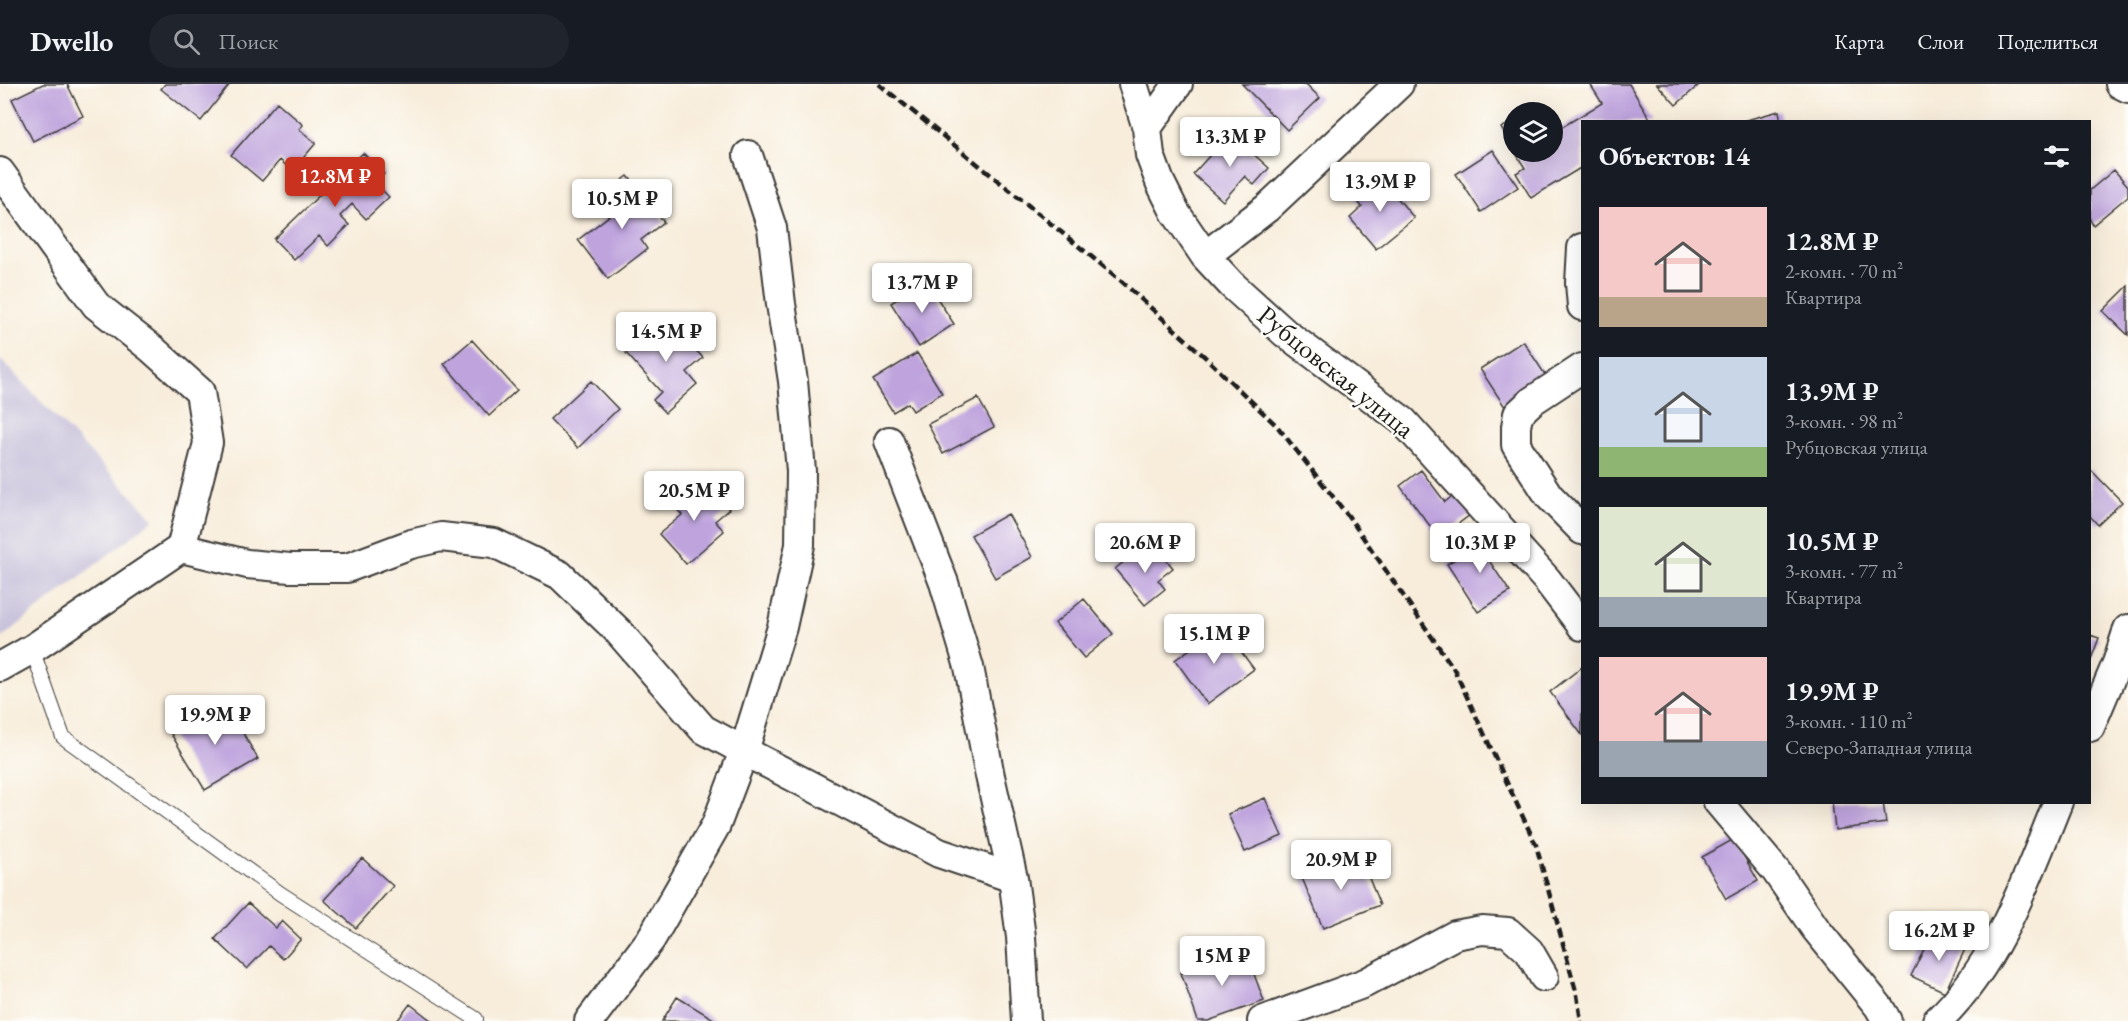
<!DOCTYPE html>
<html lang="ru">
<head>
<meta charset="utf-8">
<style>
  body { margin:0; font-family:"EB Garamond",serif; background:#20242c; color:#f1f3f6; height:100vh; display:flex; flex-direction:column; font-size:22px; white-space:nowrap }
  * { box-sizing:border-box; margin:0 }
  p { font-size:20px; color:#9ea1a6 }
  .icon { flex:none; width:33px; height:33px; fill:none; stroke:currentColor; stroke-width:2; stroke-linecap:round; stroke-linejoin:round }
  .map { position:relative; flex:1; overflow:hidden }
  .sheet { position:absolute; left:1581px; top:36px; width:510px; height:684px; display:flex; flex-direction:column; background:#171b24; border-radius:0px; box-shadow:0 6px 24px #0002 }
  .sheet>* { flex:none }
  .controls { position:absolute; left:1503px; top:18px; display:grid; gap:12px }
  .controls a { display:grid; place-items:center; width:60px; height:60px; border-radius:50%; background:#171b24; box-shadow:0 6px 24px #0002; font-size:30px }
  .price { position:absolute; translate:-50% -51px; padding:0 14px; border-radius:6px; background:#fff; color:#222; font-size:20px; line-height:39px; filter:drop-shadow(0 2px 3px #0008) }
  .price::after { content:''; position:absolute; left:50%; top:36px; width:18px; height:14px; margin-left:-9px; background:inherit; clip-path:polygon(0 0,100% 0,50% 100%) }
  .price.active { background:#c8321e; color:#fff }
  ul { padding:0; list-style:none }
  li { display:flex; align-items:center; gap:18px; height:150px; padding:0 18px }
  li span { display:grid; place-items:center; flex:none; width:168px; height:120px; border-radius:0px; color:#555 }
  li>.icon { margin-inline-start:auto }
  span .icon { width:72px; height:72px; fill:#fffc; stroke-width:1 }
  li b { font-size:26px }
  h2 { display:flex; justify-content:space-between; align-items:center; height:72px; padding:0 18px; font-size:26px }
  header { display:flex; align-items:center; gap:36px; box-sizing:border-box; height:84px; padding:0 30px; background:#171b24; border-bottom:2px solid #363941 }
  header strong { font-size:28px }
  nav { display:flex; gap:33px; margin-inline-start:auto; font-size:21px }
  .search { width:420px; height:54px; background:#20242c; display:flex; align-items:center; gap:15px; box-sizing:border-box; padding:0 21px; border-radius:33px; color:#9ea1a6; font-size:22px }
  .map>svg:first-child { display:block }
  .industrial { fill:#c6c0da }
  .building { fill:#bea3dd }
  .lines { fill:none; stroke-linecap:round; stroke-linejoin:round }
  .lane-casing { stroke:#3d3b39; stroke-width:16 }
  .street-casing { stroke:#3d3b39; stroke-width:32 }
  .lane { stroke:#fff; stroke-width:14 }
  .street { stroke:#fff; stroke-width:28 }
  .rail { stroke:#1c1c1c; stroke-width:4.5; stroke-dasharray:9 4.5; stroke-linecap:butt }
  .labels { text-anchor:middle; stroke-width:5; stroke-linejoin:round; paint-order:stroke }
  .street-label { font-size:27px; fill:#1c1c1c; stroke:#fdfcf7 }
</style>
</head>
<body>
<header>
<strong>Dwello</strong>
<div class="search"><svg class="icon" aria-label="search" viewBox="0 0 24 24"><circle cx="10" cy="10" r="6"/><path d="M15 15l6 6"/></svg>Поиск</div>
<nav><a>Карта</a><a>Слои</a><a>Поделиться</a></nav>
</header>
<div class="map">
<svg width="2128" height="937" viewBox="0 0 2128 937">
  <rect width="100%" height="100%" fill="#fdfcf7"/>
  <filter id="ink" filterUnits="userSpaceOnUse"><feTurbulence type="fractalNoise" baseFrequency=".0167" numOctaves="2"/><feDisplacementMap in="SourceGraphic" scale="12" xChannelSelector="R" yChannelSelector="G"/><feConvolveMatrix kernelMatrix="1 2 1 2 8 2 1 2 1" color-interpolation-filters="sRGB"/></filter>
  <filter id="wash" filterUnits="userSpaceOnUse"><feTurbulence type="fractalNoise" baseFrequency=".008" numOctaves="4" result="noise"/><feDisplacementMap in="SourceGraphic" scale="24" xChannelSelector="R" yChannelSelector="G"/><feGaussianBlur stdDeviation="1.35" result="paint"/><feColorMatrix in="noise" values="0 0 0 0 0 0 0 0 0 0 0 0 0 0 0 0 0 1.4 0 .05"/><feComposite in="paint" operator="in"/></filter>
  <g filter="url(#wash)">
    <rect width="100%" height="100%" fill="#f8eddb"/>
    <path class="industrial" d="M0 275 154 435 0 555Z"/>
    <g id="blocks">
      <path class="building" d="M43 0H67L83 32 33 57 12 15Z
        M165 0H230L201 37 161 5Z
        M1242 0H1306L1320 14 1287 46Z
        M1590 0H1629L1652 38H1582V83L1531 114 1516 89 1525 84 1515 68H1552V49L1602 19Z
        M1657 0H1700L1676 21Z
        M277 18 303 41 299 45 316 59 292 87 280 76 262 97 231 71Z
        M1779 27 1781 38H1744L1743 37Z
        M1514 37V65L1501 44Z
        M1230 49 1269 84 1254 101 1245 92 1223 117 1193 90Z
        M1493 66 1518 103 1481 128 1456 90Z
        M363 69 384 90 375 99 389 113 366 135 352 120 340 132 349 141 328 162 319 152 294 176 274 155Z
        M2114 86 2128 102V112L2093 141 2090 136V106Z
        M628 92 664 138 641 156 647 165 608 195 578 156 619 124 607 108Z
        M1380 93 1414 134 1376 165 1350 134 1362 123 1355 113Z
        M926 197 954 240 919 263 891 219Z
        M2128 202V251L2103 227Z
        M666 233 703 274 687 288 697 300 665 329 653 316 661 308 626 269Z
        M472 256 517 306 489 332 444 280Z
        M1523 257 1548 295 1505 323 1480 285Z
        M917 269 942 309 913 327 908 319 893 328 873 296Z
        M591 297 618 325 578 364 550 335Z
        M978 314 994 343 943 370 928 340Z
        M2090 385 2122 418 2098 441 2090 432Z
        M1421 386 1445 418 1455 410 1470 431 1439 454 1400 402Z
        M687 401 696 411 708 401 729 425 715 437 724 447 686 480 659 450 682 431 669 416Z
        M1008 430 1032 473 995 494 971 451Z
        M1493 451 1503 466 1488 475 1510 508 1478 528 1447 480Z
        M1156 463 1173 484 1158 496 1165 505 1145 521 1115 485 1136 468 1141 474Z
        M1084 515 1113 550 1084 574 1055 539Z
        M1222 542 1254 585 1207 620 1175 576Z
        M2090 551 2099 554 2090 578Z
        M1582 583V651L1550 608Z
        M225 618 258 675 205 706 171 650Z
        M1265 714 1282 752 1245 768 1228 730Z
        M1832 718H1883L1886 739 1835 746Z
        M1734 755 1758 797 1726 815 1702 773Z
        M1359 770 1380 821 1323 844 1302 794Z
        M362 774 393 802 356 844 324 816Z
        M248 819 276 844 282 837 301 855 283 875 269 862 247 885 215 855Z
        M1933 847 1966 863 1945 908 1911 892Z
        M1245 866 1264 917 1208 937H1198L1181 889Z
        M677 913 717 937H662Z
        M410 920 432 937H397Z"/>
    </g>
  </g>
  <g filter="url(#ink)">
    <use href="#blocks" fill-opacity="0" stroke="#3d3b39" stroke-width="1.5"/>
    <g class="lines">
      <defs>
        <path id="lane" d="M32 565 63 653 281 810 476 935"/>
        <path id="street" d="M1133 0 1147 44 1150 71 1160 98 1175 128 1205 172 1232 201 1285 249 1403 337 1547 496 1582 542
          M2120 0 2128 4
          M1147 44 1178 0
          M748 71 772 144 781 220 793 297 801 387 800 461 782 543 744 667 939 769 1013 794
          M0 88 96 221 152 265 200 308 208 359 181 464
          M1582 164 1580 199 1582 222
          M1205 172 1267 124 1399 0
          M1582 284 1532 317 1518 330 1516 343V361L1549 412 1582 446
          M889 357 944 499 969 583 990 692 1013 794 1021 853 1026 937
          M0 583 32 565 181 464 247 480 290 484H347L411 460 441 453 494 459 560 491 618 547 703 645 744 667 716 741 651 855 589 937
          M2090 643 2117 579 2128 545
          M1718 718 1776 787 1815 844 1879 923 1887 937
          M1262 937 1365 899 1455 851 1482 846 1508 848 1529 867 1544 893
          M1937 937C1998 880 2027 794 2058 718"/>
      </defs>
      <use href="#lane" class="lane-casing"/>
      <use href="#street" class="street-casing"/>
      <use href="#lane" class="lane"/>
      <use href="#street" class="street"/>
      <path class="rail" d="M879 0 1119 195 1204 272 1277 342 1349 433 1454 585 1536 761 1577 911 1581 937"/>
    </g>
  </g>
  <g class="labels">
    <g class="street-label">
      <text transform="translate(1336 288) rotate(39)" y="9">Рубцовская улица</text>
    </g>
  </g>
</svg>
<div class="controls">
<a><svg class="icon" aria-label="layers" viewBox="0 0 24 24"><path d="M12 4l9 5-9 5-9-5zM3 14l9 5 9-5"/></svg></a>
</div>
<b class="price" style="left:1230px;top:84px">13.3M ₽</b>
<b class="price active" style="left:335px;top:124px">12.8M ₽</b>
<b class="price" style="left:1380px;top:129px">13.9M ₽</b>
<b class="price" style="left:622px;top:146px">10.5M ₽</b>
<b class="price" style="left:922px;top:230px">13.7M ₽</b>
<b class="price" style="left:666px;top:279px">14.5M ₽</b>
<b class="price" style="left:694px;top:438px">20.5M ₽</b>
<b class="price" style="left:1145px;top:490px">20.6M ₽</b>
<b class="price" style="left:1480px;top:490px">10.3M ₽</b>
<b class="price" style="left:1214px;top:581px">15.1M ₽</b>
<b class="price" style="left:215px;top:662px">19.9M ₽</b>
<b class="price" style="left:1341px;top:807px">20.9M ₽</b>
<b class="price" style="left:1939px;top:878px">16.2M ₽</b>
<b class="price" style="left:1222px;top:903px">15M ₽</b>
<section class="sheet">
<h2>Объектов: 14<svg class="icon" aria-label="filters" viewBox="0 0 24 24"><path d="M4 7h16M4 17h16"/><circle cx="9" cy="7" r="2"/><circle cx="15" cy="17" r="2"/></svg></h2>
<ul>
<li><span style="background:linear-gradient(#f6c9c9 75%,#b9a48a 0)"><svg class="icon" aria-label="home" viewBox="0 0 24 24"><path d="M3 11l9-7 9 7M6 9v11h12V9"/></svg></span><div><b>12.8M ₽</b><p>2-комн. · 70 m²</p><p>Квартира</p></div></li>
<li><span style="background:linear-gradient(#c9d6e8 75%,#8fb573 0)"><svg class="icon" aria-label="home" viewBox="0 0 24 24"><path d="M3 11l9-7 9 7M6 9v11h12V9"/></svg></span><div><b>13.9M ₽</b><p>3-комн. · 98 m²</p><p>Рубцовская улица</p></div></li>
<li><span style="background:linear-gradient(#dfe7d0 75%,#9aa5b1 0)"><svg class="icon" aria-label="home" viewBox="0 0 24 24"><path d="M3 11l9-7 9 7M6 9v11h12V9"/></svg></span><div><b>10.5M ₽</b><p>3-комн. · 77 m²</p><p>Квартира</p></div></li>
<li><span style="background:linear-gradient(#f6c9c9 70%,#9aa5b1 0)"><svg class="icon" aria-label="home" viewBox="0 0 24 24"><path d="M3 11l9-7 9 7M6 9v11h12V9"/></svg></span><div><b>19.9M ₽</b><p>3-комн. · 110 m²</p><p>Северо-Западная улица</p></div></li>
</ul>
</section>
</div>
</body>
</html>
